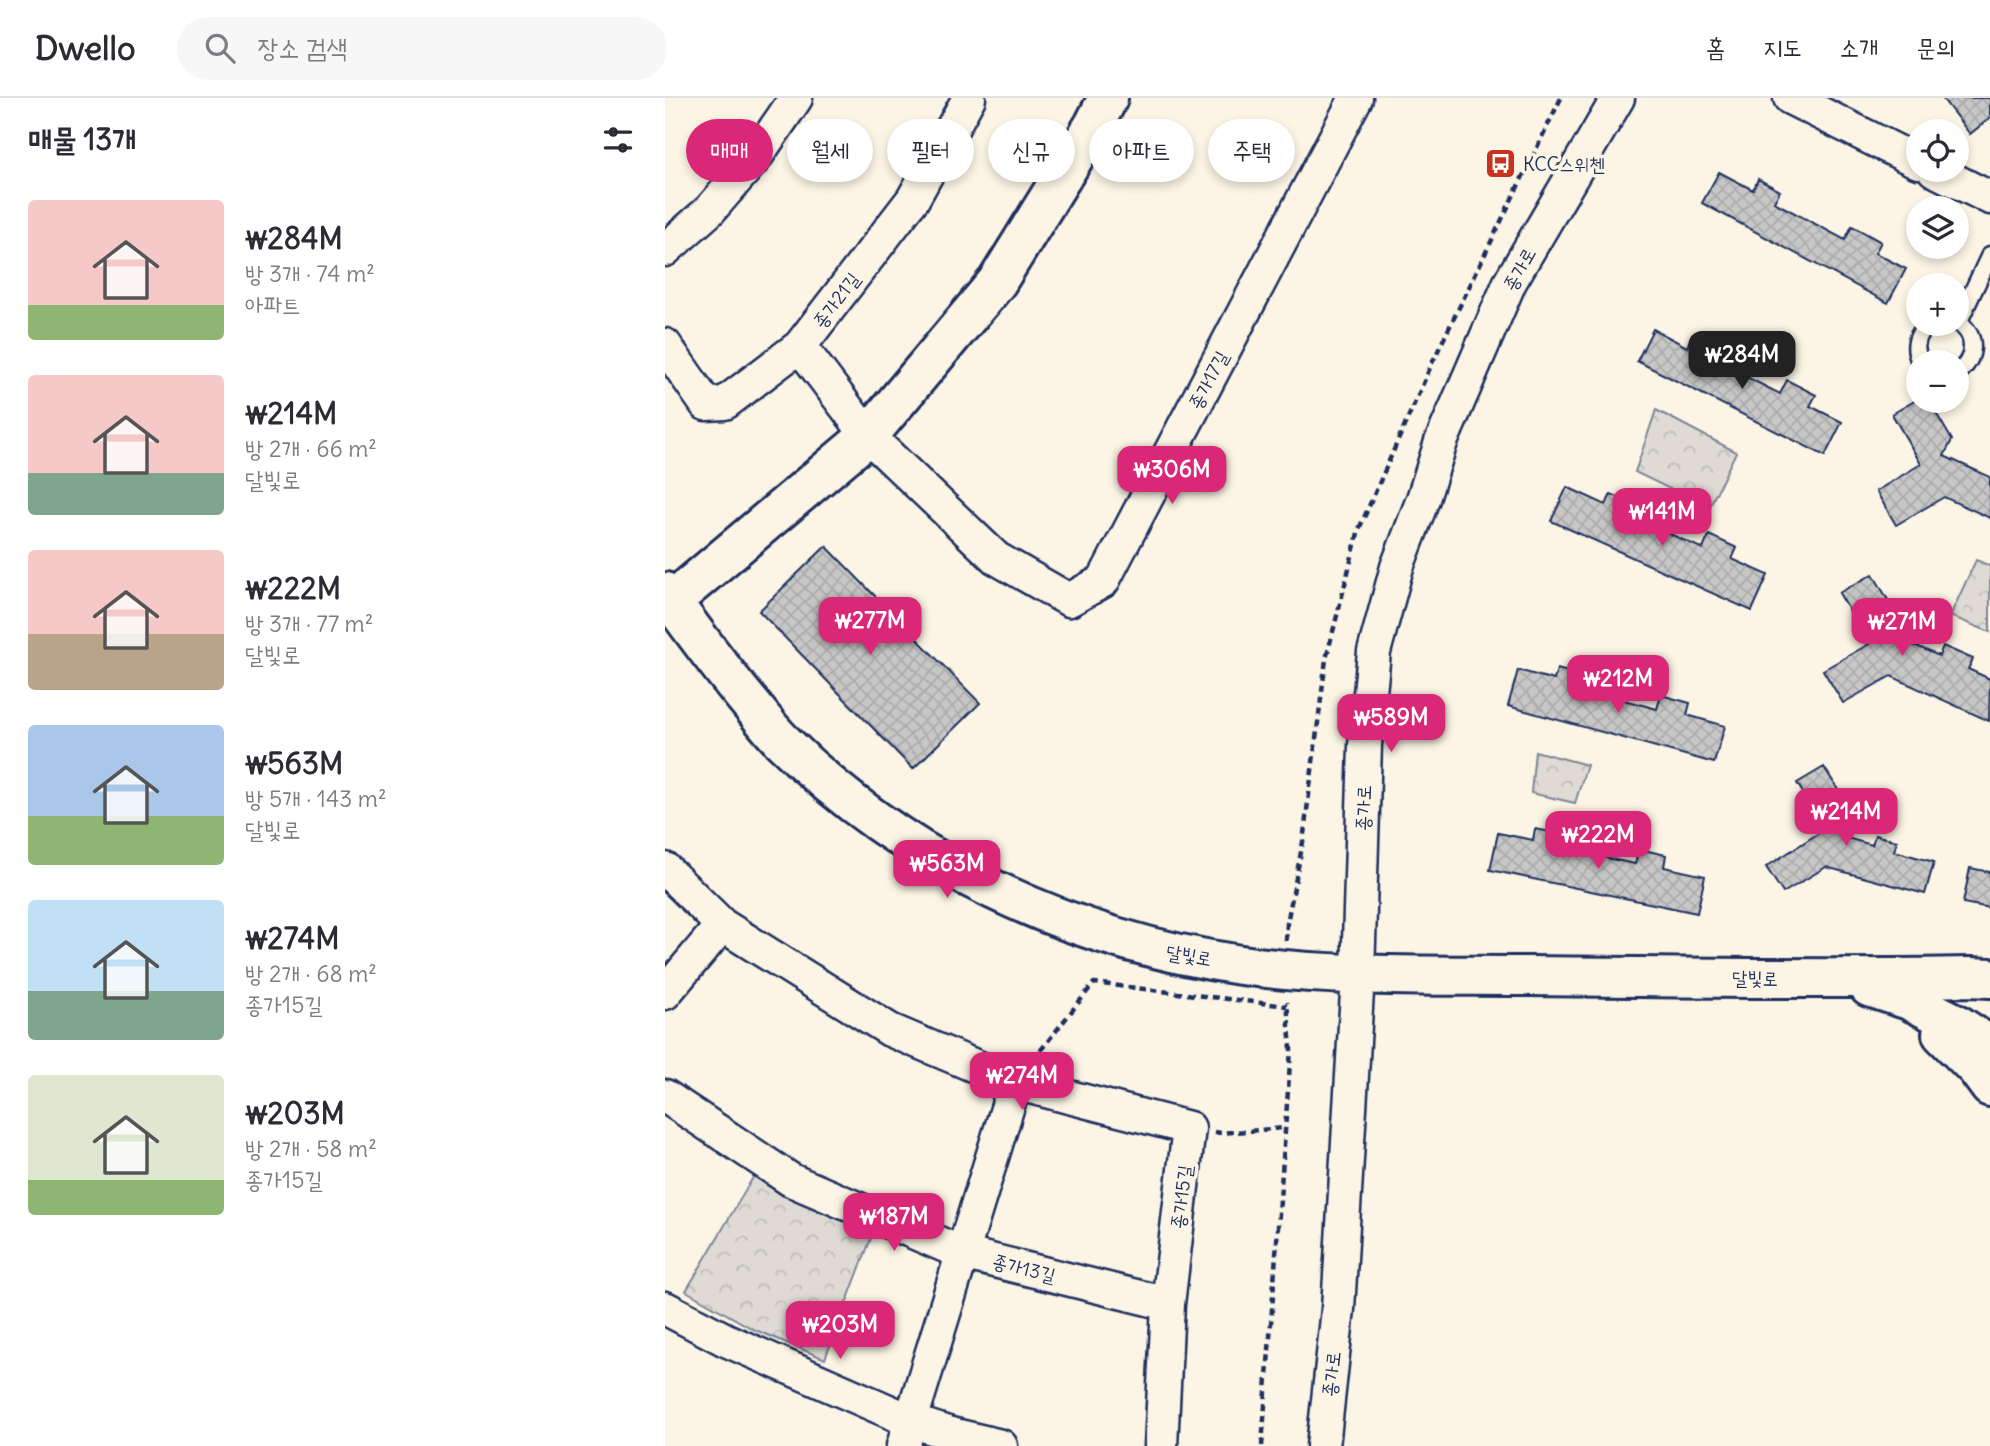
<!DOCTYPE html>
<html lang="ko">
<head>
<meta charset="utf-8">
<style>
  body { margin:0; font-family:Delius,"Poor Story",sans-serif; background:#f7f7f7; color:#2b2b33; height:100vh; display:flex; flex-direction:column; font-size:26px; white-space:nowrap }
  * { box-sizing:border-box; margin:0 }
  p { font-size:23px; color:#7c7c81 }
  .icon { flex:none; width:38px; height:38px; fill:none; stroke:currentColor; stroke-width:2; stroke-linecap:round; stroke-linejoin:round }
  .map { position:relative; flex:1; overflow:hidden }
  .details { display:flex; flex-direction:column; background:#fff; width:665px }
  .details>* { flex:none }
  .banner { position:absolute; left:21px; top:21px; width:665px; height:63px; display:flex; gap:14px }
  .tools { position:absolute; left:1241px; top:21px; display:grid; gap:14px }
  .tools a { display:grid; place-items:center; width:63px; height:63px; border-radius:50%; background:#fff; box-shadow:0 4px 10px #0003; font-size:35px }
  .price { position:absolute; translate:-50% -60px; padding:0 16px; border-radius:14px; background:#db2777; color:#fff; font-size:23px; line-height:46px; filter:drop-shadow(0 2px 4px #0008) }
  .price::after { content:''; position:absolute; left:50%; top:42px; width:21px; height:16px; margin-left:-10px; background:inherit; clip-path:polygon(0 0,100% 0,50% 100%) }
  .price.on { background:#222; color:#fff }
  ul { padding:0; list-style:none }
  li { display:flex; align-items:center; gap:21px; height:175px; padding:0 28px }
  li span { display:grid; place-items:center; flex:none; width:196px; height:140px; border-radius:7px; color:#555 }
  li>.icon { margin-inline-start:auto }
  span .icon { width:84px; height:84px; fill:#fffc; stroke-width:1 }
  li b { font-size:30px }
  h2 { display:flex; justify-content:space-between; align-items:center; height:84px; padding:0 28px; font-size:30px }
  .pill { padding:0 24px; border-radius:32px; background:#fff; box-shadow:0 4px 10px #0003; font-size:24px; line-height:63px }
  .pill.on { background:#db2777; color:#fff }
  header { display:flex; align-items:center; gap:42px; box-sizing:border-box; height:98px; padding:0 35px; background:#fff; border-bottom:2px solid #e1e1e2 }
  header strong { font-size:33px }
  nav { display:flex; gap:38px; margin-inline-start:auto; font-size:24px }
  .search { width:490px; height:63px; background:#f7f7f7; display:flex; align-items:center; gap:18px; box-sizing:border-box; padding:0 24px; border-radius:38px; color:#7c7c81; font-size:26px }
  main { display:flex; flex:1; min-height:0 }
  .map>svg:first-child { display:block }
  .park { fill:url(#park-crowns); stroke:#7d8599; stroke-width:2 }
  .building { fill:url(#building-cross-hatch); stroke:#1b2f5e; stroke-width:2 }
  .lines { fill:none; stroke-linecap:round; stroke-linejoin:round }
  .service-casing { stroke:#1b2f5e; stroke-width:21 }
  .minor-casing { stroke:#1b2f5e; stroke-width:37 }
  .tertiary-casing { stroke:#1b2f5e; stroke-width:44 }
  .secondary-casing { stroke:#1b2f5e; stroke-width:44 }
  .path { stroke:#1b2f5e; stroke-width:4.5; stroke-dasharray:7 5; stroke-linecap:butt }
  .service { stroke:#fcf5e5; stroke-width:16 }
  .minor { stroke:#fcf5e5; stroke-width:32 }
  .tertiary { stroke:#fcf5e5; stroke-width:38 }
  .secondary { stroke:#fcf5e5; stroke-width:38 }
  .labels { text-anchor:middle; stroke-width:7; stroke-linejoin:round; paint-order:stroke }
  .poi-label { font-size:19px; fill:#1b2f5e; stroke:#fcf5e5; text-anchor:start }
  .street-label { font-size:19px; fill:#1b2f5e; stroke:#fcf5e5 }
</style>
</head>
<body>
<header>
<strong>Dwello</strong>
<div class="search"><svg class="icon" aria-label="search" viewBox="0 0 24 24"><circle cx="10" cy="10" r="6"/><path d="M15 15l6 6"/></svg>장소 검색</div>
<nav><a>홈</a><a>지도</a><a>소개</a><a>문의</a></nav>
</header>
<main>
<section class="details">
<h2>매물 13개<svg class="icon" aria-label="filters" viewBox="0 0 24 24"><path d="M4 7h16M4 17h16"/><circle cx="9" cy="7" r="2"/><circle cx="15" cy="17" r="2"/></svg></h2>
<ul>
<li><span style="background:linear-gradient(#f6c9c9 75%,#8fb573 0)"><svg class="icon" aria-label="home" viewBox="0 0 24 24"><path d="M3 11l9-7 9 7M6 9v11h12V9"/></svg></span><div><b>₩284M</b><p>방 3개 · 74 m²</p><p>아파트</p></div></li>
<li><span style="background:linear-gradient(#f6c9c9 70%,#7fa58c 0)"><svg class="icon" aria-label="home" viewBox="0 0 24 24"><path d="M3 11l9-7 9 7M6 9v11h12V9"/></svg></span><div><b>₩214M</b><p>방 2개 · 66 m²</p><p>달빛로</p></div></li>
<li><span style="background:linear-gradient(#f6c9c9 60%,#b9a48a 0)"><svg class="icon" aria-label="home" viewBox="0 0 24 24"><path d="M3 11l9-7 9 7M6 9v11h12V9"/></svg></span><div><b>₩222M</b><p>방 3개 · 77 m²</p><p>달빛로</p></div></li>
<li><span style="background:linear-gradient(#a9c7e8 65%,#8fb573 0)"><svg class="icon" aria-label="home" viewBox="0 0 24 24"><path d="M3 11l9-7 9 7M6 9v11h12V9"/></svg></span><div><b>₩563M</b><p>방 5개 · 143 m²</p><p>달빛로</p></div></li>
<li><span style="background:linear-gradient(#bfe0f5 65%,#7fa58c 0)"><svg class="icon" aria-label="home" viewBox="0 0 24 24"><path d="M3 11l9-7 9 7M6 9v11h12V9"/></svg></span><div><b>₩274M</b><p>방 2개 · 68 m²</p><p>종가15길</p></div></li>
<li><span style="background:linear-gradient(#dfe7d0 75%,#8fb573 0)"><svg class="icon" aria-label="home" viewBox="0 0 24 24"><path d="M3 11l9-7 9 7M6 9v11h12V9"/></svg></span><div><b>₩203M</b><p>방 2개 · 58 m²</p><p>종가15길</p></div></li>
</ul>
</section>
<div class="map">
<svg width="1325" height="1348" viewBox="0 0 1325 1348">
  <defs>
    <pattern id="park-crowns" width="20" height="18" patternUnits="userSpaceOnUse" patternTransform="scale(1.75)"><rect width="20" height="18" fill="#dfdbd4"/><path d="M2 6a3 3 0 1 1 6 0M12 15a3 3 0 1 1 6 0" fill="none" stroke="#bfbcb8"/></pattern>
    <pattern id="building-cross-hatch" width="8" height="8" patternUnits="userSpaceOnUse" patternTransform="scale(1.75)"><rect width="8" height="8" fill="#c8c7c6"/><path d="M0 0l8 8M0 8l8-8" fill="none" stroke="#ababac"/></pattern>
  </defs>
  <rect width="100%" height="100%" fill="#fcf5e5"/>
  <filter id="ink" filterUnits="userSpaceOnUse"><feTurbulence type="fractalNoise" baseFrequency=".0143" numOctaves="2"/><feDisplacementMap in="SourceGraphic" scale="14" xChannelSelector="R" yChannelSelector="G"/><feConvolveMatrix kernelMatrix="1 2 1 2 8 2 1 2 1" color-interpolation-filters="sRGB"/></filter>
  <g filter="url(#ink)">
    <path class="park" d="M991 312 1071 354 1044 410 970 374Z
      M1311 462 1325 468V534L1285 518Z
      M870 653 922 667 910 705 866 695Z
      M90 1076 208 1135 160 1261 88 1231 21 1193Z"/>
    <path class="building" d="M1277 0H1325V20L1305 36Z
      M1054 74 1088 92 1093 81 1115 93 1109 104 1180 142 1187 128 1216 144 1210 155 1241 171 1223 205 1037 105Z
      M988 231 1022 249 1027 237 1049 249 1044 260 1115 296 1122 282 1151 297 1145 308 1177 324 1160 358 972 263Z
      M1253 301V303H1264L1287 342 1279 358 1325 379V420L1279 399 1231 427 1211 393 1256 366 1227 316Z
      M902 389 941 407 946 396 970 406 965 418 1038 451 1044 437 1072 450 1067 461 1103 477 1087 513 886 423Z
      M161 448 315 605 248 671 94 513Z
      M1208 476 1234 521 1226 537 1274 558 1278 548 1308 561 1303 571 1325 581 1324 623 1226 578 1178 605 1158 572 1204 546 1174 495Z
      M892 571 918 578 915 590 992 611 996 597 1025 605 1022 617 1060 628 1049 665 843 608 853 572 889 582Z
      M1159 669 1184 709 1166 720 1178 739 1207 747 1210 737 1232 743 1229 753 1269 764 1260 796 1161 769 1118 795 1101 769 1160 731 1132 685Z
      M870 731 902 737 899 751 970 766 974 751 1001 757 999 769 1040 778 1032 815 825 772 833 735 868 742Z
      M1305 770 1325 774V810L1298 805Z"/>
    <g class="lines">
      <defs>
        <path id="service" d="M1292 224C1313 236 1311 262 1292 275
          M1293 225 1325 157
          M1255 264C1248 249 1251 237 1264 226"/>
        <path id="minor" d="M1125 0 1253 64
          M1269 72 1325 100
          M0 152 45 112 90 60 131 0
          M0 247 41 306 60 305 135 248 248 101 304 0
          M135 248 203 338 331 460 404 502 438 483 691 0
          M0 771 57 827 225 932 350 985 524 1030 503 1206 496 1348
          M0 895 57 827
          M0 998 126 1082 297 1155 503 1206
          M0 1210 61 1242 246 1323 286 1336 336 1348
          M238 1348 350 985
          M658 1348 673 1211 693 877 700 647 709 554 732 469 758 401 776 344 845 184 953 0"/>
        <path id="tertiary" d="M0 509 203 338 332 184 429 27 443 0"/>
        <path id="secondary" d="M0 494C28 533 57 572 88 609 97 620 106 632 116 642 239 765 404 842 576 867 671 880 768 877 864 878 1011 879 1158 882 1305 879L1325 880
          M1204 889 1244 902 1292 926 1325 948
          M1277 936 1311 970 1325 989"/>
      </defs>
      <use href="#service" class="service-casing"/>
      <use href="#minor" class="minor-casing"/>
      <use href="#tertiary" class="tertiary-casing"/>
      <use href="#secondary" class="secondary-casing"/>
      <path class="path" d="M621 843 622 825 638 744 661 561 694 431 768 263 896 0
        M368 962 429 885 622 908
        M549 1034 556 1035 620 1030
        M597 1348 626 951 622 904"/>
      <use href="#service" class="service"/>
      <use href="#minor" class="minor"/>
      <use href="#tertiary" class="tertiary"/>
      <use href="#secondary" class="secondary"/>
    </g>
  </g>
  <defs>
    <symbol id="bus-square" viewBox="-11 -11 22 22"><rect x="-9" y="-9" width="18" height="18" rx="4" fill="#c8321e" stroke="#fcf5e5"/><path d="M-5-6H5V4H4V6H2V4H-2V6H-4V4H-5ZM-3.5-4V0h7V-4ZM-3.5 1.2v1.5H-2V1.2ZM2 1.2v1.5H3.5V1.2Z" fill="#fff"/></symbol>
  </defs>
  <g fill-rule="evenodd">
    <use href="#bus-square" x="818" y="48" width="35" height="35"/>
  </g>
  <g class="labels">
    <g class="poi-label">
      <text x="858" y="73">KCC스위첸</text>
    </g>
    <g class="street-label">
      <text transform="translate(854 171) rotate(-61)" y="7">종가로</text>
      <text transform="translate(171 202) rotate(-53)" y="7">종가21길</text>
      <text transform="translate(543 282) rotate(-62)" y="7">종가17길</text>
      <text transform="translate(698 710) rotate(-88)" y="7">종가로</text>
      <text transform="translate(524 857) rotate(10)" y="7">달빛로</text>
      <text transform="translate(1090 880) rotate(1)" y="7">달빛로</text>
      <text transform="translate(516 1099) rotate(-83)" y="7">종가15길</text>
      <text transform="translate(359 1170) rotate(14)" y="7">종가13길</text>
      <text transform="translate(666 1276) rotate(-84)" y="7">종가로</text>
    </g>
  </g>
</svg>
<div class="tools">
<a><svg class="icon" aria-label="locate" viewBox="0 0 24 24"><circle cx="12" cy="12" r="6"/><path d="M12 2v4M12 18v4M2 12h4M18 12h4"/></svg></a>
<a><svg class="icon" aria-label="layers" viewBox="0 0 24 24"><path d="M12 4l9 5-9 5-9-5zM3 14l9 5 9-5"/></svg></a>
<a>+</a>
<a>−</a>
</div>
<b class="price on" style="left:1077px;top:293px">₩284M</b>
<b class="price" style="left:507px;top:408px">₩306M</b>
<b class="price" style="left:997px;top:450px">₩141M</b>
<b class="price" style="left:205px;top:559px">₩277M</b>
<b class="price" style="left:1237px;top:560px">₩271M</b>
<b class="price" style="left:953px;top:617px">₩212M</b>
<b class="price" style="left:726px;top:656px">₩589M</b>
<b class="price" style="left:1181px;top:750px">₩214M</b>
<b class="price" style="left:933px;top:773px">₩222M</b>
<b class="price" style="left:282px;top:802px">₩563M</b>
<b class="price" style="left:357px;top:1014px">₩274M</b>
<b class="price" style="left:229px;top:1155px">₩187M</b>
<b class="price" style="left:175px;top:1263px">₩203M</b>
<div class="banner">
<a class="pill on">매매</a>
<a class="pill">월세</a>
<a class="pill">필터</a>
<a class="pill">신규</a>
<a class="pill">아파트</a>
<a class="pill">주택</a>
</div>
</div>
</main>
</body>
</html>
